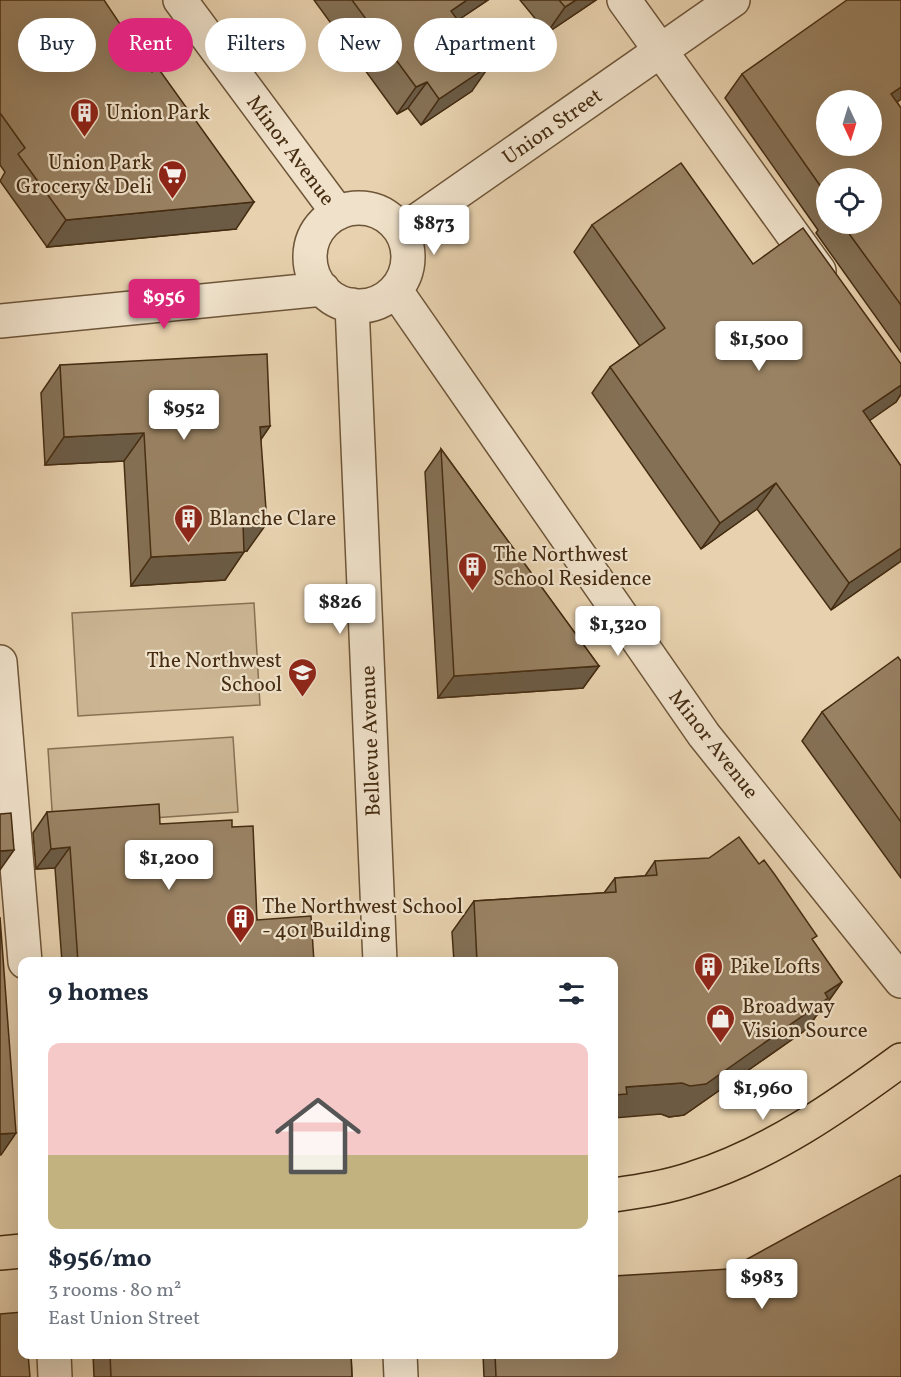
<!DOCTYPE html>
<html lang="en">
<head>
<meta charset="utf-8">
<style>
  body { margin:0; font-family:Vollkorn,serif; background:#f6f6f7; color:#1f2937; height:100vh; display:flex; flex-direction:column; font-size:22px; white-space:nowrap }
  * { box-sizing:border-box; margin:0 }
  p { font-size:20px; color:#747a83 }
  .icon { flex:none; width:33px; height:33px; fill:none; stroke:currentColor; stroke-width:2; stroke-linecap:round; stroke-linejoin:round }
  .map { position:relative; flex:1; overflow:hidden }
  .sheet { position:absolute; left:18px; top:957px; width:600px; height:402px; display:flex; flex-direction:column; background:#fff; border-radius:12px; box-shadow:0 6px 24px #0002 }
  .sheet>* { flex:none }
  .guide { position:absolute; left:18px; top:18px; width:600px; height:54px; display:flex; gap:12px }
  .needle { width:39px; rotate:176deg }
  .controls { position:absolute; left:816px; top:90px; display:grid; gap:12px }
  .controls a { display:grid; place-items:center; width:66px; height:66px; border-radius:50%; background:#fff; box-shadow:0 6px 24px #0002; font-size:30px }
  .price { position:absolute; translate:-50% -51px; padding:0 14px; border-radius:6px; background:#fff; color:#222; font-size:20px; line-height:39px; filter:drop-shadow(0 2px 3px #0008) }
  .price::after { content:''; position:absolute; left:50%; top:36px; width:18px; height:14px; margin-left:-9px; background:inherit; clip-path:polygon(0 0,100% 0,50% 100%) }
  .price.selected { background:#db2777; color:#fff }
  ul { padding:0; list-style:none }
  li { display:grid; align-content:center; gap:12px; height:318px; padding:0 30px }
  li span { display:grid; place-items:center; height:186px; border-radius:12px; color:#555 }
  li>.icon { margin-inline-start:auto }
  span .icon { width:108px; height:108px; fill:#fffc; stroke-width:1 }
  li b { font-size:26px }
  h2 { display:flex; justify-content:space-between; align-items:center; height:72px; padding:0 30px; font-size:26px }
  .chip { padding:0 21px; border-radius:27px; background:#fff; box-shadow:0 6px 24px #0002; font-size:21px; line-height:54px }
  .chip.selected { background:#db2777; color:#fff }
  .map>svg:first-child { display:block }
  .green { fill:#cbb593; stroke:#887052; stroke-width:1.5 }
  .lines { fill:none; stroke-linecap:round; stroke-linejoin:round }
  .minor-casing { stroke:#6e5538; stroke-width:36 }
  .major-casing { stroke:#452c11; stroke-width:36 }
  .minor { stroke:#efe1ca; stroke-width:33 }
  .major { stroke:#e7d1ae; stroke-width:33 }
  .wall { fill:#847055; stroke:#452c11; stroke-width:1.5; fill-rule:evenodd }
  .shaded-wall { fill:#6b5b45; stroke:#452c11; stroke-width:1.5 }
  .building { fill:#998263; stroke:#452c11; stroke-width:1.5; fill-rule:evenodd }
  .labels { text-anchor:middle; stroke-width:4.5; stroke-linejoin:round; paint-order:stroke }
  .poi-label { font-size:21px; fill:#452c11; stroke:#efe1ca; text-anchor:start }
  .street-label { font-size:21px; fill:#452c11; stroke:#efe1ca }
</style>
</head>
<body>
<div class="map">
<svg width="901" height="1377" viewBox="0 0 901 1377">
  <rect width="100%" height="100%" fill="#e7d1ae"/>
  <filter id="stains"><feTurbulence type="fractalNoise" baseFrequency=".00333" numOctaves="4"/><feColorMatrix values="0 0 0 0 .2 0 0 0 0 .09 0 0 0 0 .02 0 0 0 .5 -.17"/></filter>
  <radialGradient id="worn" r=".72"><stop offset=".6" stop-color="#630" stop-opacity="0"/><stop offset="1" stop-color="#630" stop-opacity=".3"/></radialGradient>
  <path class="green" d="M254 603 260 705 78 716 72 613Z
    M233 737 238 812 53 825 48 749Z"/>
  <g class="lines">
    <defs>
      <path id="minor" d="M180 0 338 213
        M624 0 819 271
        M310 257a49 49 0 1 1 98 0a49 49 0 1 1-98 0Z
        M402 231 733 0
        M396 291 704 735 901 981
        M352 305 380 962
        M0 321 323 289
        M0 662 25 962
        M54 1354 55 1377
        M400 1354 401 1377"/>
      <path id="major" d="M614 1195C641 1191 668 1187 694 1178 770 1154 837 1107 901 1060
        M0 1253 22 1251"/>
    </defs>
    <use href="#minor" class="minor-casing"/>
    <use href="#major" class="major-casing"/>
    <use href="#minor" class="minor"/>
    <use href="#major" class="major"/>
  </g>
  <path class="wall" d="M0 0 236 229 47 247 0 181 5 172 0 165Z
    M314 0H488L458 20 472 91 421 125 408 108 397 114Z
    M520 0H596L547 33Z
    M901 0V99L897 102 901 108V352L816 233 818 230 725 98 742 74ZM826 178 872 224H826Z
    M592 225 753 264 901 364V394L896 402 869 420 901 466V561L831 610 757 509 701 549 592 393 610 367 640 346 574 252Z
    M60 365 270 426 261 439 247 551H244L225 580 131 586 124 461 45 465 41 393Z
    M441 449 599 666 583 688 438 698 425 472Z
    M901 661V878L802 741 822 712Z
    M47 812 160 824 232 827 257 920 314 962H62L55 868 36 869 33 833Z
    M655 861 813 941 842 982 820 1013 816 1016 807 1029 684 1115 669 1117 661 1114 614 962H454L452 932 474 901 604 893 615 878 645 876Z
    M93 1354H351L352 1377H94Z
    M483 1354H614L901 1377H484Z"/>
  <path class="shaded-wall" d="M467 0H488L433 37 451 11Z
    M576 0H596L547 33 565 7Z
    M490 65 472 91 421 125 439 99Z
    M427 82 408 108 397 114 416 87Z
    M901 87V99L875 118 891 94Z
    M254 202 236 229 47 247 66 220Z
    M901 385V394L896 402 845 438 863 411Z
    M270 426 251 454 260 427Z
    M144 433 124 461 45 465 64 437Z
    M776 483 757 509 701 549 720 523Z
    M267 523 247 551 223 553 243 524Z
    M901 548V561L831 610 849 583Z
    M244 552 225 580 131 586 151 557Z
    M599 666 583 688 438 698 454 676Z
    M70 847 55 868 36 869 51 849Z
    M14 850 0 870V851Z
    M842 982 820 1013 816 1016 807 1029 684 1115 669 1117 661 1114 614 1118V1095L626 1087 682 1083 825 993Z
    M16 1133 1 1155H0V1134Z"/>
  <path class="building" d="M0 0H104L152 72 158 68 254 202 66 220 18 154 25 148 0 113Z
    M352 0H467L451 11 490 65 439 99 427 82 416 87Z
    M559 0H576L565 7Z
    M847 0H901V87L891 94 901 108V305L842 224H872V178H826V194L742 74ZM826 100H872V146H826Z
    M681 163 753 264 803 228 901 364V385L863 411 901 466V548L849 583 776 483 720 523 610 367 665 328 592 225Z
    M267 354 270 426 260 427 267 523 243 524 244 552 151 557 144 433 64 437 60 365Z
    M441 449 599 666 454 676Z
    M898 657 901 661V822L822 712Z
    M159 804 160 824 232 820V827L253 826 257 920 311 916 314 962H78L70 847 51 849 47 812Z
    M11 813 14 850 0 851V814Z
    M739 837 759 864 764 860 775 875 817 936 812 939 842 982 825 993 828 998 706 1084 690 1086 682 1083 626 1087 627 1094 614 1095V962H477L474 901 616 892 615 878 657 875 655 861 709 858Z
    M0 917 16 1133 0 1134Z
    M901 1175V1377H496L495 1354H614V1276L729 1269Z
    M22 1312V1354H28L30 1377H0V1314Z
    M110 1354H351L352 1377H111Z"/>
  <defs>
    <symbol id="building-pin" viewBox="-11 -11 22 30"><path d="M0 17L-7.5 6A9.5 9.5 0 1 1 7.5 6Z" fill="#8f2418" stroke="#efe1ca"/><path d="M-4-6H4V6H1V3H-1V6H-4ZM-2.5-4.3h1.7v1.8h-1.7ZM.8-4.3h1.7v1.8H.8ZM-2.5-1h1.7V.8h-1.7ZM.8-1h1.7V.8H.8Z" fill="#fff"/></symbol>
    <symbol id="supermarket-pin" viewBox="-11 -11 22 30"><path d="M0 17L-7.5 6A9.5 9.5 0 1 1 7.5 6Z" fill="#8f2418" stroke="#efe1ca"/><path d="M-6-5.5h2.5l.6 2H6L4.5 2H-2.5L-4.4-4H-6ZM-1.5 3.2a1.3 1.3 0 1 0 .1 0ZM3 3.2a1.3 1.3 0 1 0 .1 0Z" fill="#fff"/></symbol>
    <symbol id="school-pin" viewBox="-11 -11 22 30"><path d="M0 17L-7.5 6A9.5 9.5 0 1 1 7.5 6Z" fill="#8f2418" stroke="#efe1ca"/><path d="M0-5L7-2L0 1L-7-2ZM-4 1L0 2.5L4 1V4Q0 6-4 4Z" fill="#fff"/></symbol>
    <symbol id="shop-pin" viewBox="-11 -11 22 30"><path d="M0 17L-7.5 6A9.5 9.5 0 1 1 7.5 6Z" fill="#8f2418" stroke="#efe1ca"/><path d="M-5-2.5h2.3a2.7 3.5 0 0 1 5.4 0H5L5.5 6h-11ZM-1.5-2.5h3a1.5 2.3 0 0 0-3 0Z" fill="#fff"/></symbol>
  </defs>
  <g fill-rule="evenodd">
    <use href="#building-pin" x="68" y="96" width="33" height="45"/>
    <use href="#supermarket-pin" x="156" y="158" width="33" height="45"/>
    <use href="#building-pin" x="172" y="502" width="33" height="45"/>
    <use href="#building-pin" x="456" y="550" width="33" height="45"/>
    <use href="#school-pin" x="286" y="656" width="33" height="45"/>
    <use href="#building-pin" x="224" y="902" width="33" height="45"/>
    <use href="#building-pin" x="692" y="950" width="33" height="45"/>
    <use href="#shop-pin" x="704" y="1002" width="33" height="45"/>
  </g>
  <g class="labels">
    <g class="poi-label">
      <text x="106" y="119">Union Park</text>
      <text x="152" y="169" text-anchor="end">Union Park<tspan x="152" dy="24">Grocery &amp; Deli</tspan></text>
      <text x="209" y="525">Blanche Clare</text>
      <text x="493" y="561">The Northwest<tspan x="493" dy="24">School Residence</tspan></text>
      <text x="282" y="667" text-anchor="end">The Northwest<tspan x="282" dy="24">School</tspan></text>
      <text x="262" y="913">The Northwest School<tspan x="262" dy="24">- 401 Building</tspan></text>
      <text x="730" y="973">Pike Lofts</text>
      <text x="742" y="1013">Broadway<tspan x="742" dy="24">Vision Source</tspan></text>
    </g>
    <g class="street-label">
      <text transform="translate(552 126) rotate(-35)" y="7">Union Street</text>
      <text transform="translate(291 150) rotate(53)" y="7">Minor Avenue</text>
      <text transform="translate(370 741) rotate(-92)" y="7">Bellevue Avenue</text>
      <text transform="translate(714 744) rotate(52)" y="7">Minor Avenue</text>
    </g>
  </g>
  <rect width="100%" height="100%" filter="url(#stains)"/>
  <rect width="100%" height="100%" fill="url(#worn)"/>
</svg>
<div class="controls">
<a><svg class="needle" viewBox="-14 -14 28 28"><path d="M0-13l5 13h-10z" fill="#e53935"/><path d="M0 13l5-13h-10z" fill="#747a83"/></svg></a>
<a><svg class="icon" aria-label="locate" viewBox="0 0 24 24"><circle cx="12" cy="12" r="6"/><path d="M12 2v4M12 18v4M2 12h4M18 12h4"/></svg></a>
</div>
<b class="price" style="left:434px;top:256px">$873</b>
<b class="price selected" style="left:164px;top:330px">$956</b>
<b class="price" style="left:759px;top:372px">$1,500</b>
<b class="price" style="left:184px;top:441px">$952</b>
<b class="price" style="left:340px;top:635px">$826</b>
<b class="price" style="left:618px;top:657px">$1,320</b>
<b class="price" style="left:169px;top:891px">$1,200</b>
<b class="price" style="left:763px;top:1121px">$1,960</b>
<b class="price" style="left:762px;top:1310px">$983</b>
<div class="guide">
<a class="chip">Buy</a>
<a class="chip selected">Rent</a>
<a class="chip">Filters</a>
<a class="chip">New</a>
<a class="chip">Apartment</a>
</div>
<section class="sheet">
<h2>9 homes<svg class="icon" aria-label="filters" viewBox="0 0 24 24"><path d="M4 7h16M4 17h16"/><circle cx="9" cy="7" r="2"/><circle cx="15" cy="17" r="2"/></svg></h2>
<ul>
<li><span style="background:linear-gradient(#f6c9c9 60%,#c2b280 0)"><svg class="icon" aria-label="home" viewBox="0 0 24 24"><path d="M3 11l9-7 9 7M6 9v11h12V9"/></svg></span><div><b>$956/mo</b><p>3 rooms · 80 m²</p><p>East Union Street</p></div></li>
</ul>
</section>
</div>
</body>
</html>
